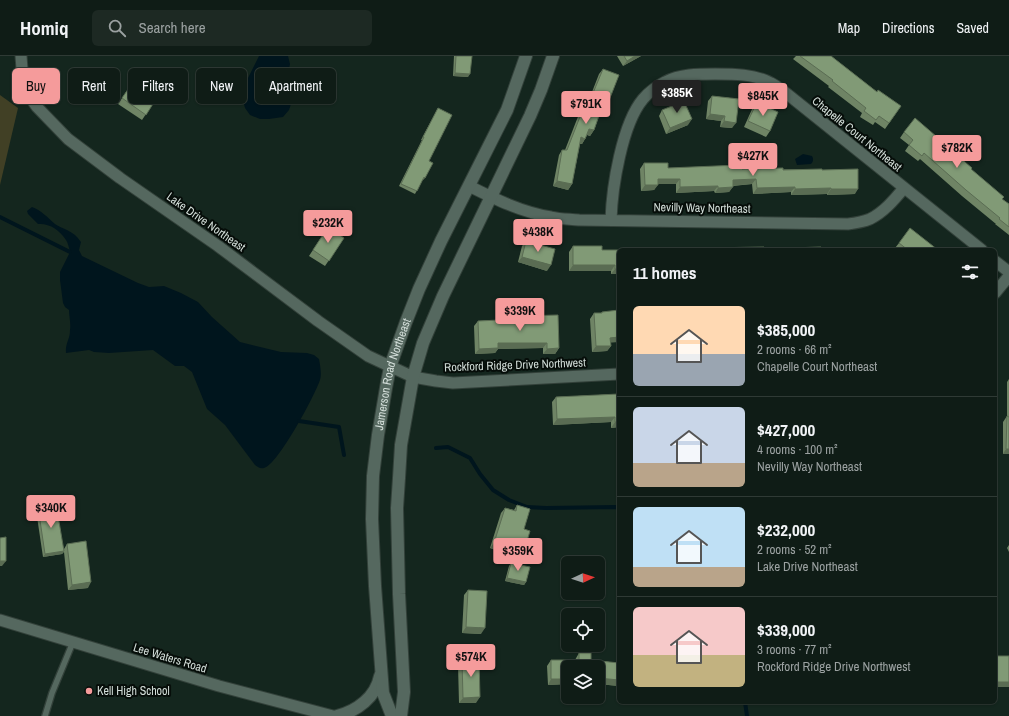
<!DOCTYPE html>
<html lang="en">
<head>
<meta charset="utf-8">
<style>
  body { margin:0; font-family:"Archivo Narrow",sans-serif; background:#1d2923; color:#f1f3f6; height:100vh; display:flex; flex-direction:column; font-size:15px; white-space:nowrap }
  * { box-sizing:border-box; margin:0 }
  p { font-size:13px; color:#9ba1a1 }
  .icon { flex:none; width:22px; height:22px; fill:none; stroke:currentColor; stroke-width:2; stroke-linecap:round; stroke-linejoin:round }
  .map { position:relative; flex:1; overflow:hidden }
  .drawer { position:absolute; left:617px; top:192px; width:380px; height:456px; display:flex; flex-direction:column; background:#0f1c16; border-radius:6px; box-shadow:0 1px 3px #0004,0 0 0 1px #2f3a35 }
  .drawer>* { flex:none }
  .top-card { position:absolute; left:12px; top:12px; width:380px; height:36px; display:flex; gap:8px }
  .needle { width:26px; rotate:87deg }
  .fabs { position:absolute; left:561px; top:500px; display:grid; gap:8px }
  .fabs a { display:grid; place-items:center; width:44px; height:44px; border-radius:6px; background:#0f1c16; box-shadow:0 1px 3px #0004,0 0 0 1px #2f3a35; font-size:20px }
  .price { position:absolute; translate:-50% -34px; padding:0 9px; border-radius:4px; background:#f59b9b; color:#111; font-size:13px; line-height:26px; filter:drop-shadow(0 1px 2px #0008) }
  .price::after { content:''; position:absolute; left:50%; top:24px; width:12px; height:9px; margin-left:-6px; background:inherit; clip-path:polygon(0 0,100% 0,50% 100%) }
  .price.current { background:#222; color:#fff }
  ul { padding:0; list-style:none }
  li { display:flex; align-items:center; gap:12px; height:100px; padding:0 16px }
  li+li { border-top:1px solid #2f3a35 }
  li span { display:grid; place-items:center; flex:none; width:112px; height:80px; border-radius:6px; color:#555 }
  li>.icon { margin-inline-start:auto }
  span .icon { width:48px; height:48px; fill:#fffc; stroke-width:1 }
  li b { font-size:17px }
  h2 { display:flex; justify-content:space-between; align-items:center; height:48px; padding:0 16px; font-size:17px }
  .chip { padding:0 14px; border-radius:6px; background:#0f1c16; box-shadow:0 1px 3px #0004,0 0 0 1px #2f3a35; font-size:14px; line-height:36px }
  .chip.current { background:#f59b9b; color:#111 }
  header { display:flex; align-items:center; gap:24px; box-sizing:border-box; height:56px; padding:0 20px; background:#0f1c16; border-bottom:1px solid #2f3a35 }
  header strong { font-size:19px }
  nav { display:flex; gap:22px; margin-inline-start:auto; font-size:14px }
  .search { width:280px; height:36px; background:#1d2923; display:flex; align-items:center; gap:10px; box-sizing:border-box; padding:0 14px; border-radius:6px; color:#9ba1a1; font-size:15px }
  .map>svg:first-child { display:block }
  .green { fill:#414025 }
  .water { fill:#00151d }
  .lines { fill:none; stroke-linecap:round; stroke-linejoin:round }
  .stream { stroke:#00151d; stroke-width:4 }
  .lane-casing { stroke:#33413a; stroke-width:8 }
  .street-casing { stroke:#33413a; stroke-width:13 }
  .secondary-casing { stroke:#33413a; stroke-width:14 }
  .lane { stroke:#55685f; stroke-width:5.5 }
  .street { stroke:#55685f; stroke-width:11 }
  .secondary { stroke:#55685f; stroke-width:12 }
  .wall { fill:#6f8465 }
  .shaded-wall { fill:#5a6c53 }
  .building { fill:#819a76; stroke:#5a6c53 }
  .poi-dot { fill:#f59b9b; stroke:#060d09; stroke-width:1.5 }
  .labels { text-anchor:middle; stroke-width:4; stroke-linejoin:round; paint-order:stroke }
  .street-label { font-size:12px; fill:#d3ded9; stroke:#060d09 }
  .poi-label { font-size:12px; fill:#d3ded9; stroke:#060d09; text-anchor:start }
</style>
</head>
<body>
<header>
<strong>Homiq</strong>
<div class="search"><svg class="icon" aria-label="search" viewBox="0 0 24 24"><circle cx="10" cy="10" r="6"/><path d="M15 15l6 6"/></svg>Search here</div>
<nav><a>Map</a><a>Directions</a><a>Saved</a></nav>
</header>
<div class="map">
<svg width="1009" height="660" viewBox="0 0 1009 660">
  <rect width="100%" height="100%" fill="#14261e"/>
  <path class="green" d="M0 39 18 52 0 129Z"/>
  <path class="water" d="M259 0H288L290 8 288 18 290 30 293 42 289 54 283 61 269 63H260L250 59 245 52 243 44 242 34Z
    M803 98 812 100C814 103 813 106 811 108L797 109 795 103Z
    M32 151C42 155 47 161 55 168 66 175 73 174 81 186L79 194 82 200 138 227 149 231 164 230 181 237 198 246 212 261 240 286 281 296 307 297 314 299 319 303C320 309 322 318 320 324 315 339 278 409 264 412 260 413 258 411 255 409L225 369 207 353 192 316 184 310H175L153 294 109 297 94 296 89 294 66 297C65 287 70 284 70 274 71 267 69 260 69 254L65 251 63 247 60 224V216L70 196C69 192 68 187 66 184 60 174 49 167 38 168L28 158 27 155Z"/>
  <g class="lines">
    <path class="stream" d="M0 161 70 196
      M299 365 339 371 344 399
      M436 392 448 391 470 402 480 418 493 434 509 444 527 451 546 452 616 451 619 453
      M745 646 747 660"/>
    <defs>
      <path id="lane" d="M45 660 52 637 73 586"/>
      <path id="street" d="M21 0 22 13 27 37 37 51 68 83 120 122 218 190 318 265 368 300 413 321 436 325 453 327 619 318
        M469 130C495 143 521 156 551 161 560 163 569 163 579 164L848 168C856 167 863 166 870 163 884 156 894 144 904 132
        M611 164C612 131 622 68 643 43 649 36 657 30 665 26 680 18 698 18 715 18 734 18 754 18 771 27 777 30 781 34 786 37L982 194
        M995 205 1009 216
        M995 237 1009 220
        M0 564 219 630 333 660"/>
      <g id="secondary">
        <path d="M337 660C357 655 376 641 380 620"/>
        <path id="s1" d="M392 660 383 637 375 530 372 463 373 420 378 379 386 332 390 311 406 266 419 233 441 185 507 54 526 0"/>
        <path d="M401 660 404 636 399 538 397 452 399 422 401 389 413 321 423 287 443 240 530 60 541 34 553 0"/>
      </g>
    </defs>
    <use href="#lane" class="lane-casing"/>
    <use href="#street" class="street-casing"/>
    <use href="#secondary" class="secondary-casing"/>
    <use href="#lane" class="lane"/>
    <use href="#street" class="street"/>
    <use href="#secondary" class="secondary"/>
  </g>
  <path class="wall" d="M454 0H472L468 21 453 20Z
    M617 0H641L623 10Z
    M796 0H831L877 36 901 50 885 73 875 66 873 69 860 61 862 57 828 31 829 30 793 3Z
    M603 13 604 52H602L594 74 590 80 587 79 585 83 582 88H580L572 128 568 134 553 130 559 99 562 94H565L579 58 583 53 585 54 599 18Z
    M140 16 147 37 156 43 142 64 118 48Z
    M712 40 739 43 732 72 720 71 721 65 706 63 708 45Z
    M757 46 770 75 766 81 744 71 753 51Z
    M438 52 425 122 423 124H422L415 138 399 130 422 84H421Z
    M662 54 688 69 666 78 659 60Z
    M904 76 937 82 1002 143 1009 148V179L995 168H996L962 140 920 103 918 105 905 95 909 89 900 82Z
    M644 107 668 112 822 114 855 138 827 139V138L791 139V136L753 138 752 128 733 130 729 136 715 137 714 135 676 137V128H658L654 134 641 135 640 113Z
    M328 171 344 182 325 210 309 200Z
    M526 185 547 215 518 206 522 190Z
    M899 187 938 194H897L895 192Z
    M573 190 602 194H619V218H611V215H569V196Z
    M602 256 611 290 607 295 592 296 590 263 594 257H601Z
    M521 260 559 292 555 298H543V292L498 293 495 297 475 298 474 270 478 265 519 263Z
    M1009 323V398H1003V366L1007 360V326Z
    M619 338V371L611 372V366L553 369 552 346 556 341Z
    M517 449 527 485 523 491 519 490 518 494 514 500 490 492 501 457 505 452 514 454Z
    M38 451 64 493 67 488 88 532 68 534 64 496 62 498 43 501 36 454Z
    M1009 489V496L1007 492Z
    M511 507 526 526 524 529 505 525 509 510Z
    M468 534 481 578 462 577 464 539Z
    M579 597 591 604 619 607V630L598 628V629V611H568V628L548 629 547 610 551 604H575Z
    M462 604 476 647H459L458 609Z"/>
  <path class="shaded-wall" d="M635 0H641L623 10 627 5Z
    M455 17 470 18 468 21 453 20Z
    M604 45 608 47 604 52 600 51Z
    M710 58 725 60 721 65 706 63Z
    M692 63 688 69 666 78 670 72Z
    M724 65 736 67 732 72 720 71Z
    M589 73 594 74 590 80 585 78Z
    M581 81 585 83 582 88 577 87Z
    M658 123H680L676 128H654Z
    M756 123 752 128 729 130 733 124Z
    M557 125 572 128 568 134 553 130Z
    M645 129H658L654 134 641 135Z
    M718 130 714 135 676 137 680 131Z
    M733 131 729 136 715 137 718 132Z
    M795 131 791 136 753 138 757 132Z
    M831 132 827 138 791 139 795 133Z
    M831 133H858L855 138 827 139Z
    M522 201 551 209 547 215 518 206Z
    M573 209H615L611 215H569Z
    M615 213H619V218H611Z
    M619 281V286L606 287 610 282Z
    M498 287H547L543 292 498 293 495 297 475 298 479 293Z
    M596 290H611L607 295 592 296Z
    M559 292 555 298H543L547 293Z
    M615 361 611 366 553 369 557 363Z
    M615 366H619V371L611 372Z
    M1006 393H1009V398H1003Z
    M521 484 527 485 523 491 517 489Z
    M494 487 518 494 514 500 490 492Z
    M64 495 62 498 43 501 45 498Z
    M0 505H6L2 510H0Z
    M507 522 526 526 524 529 505 525Z
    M91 526 88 532 68 534 72 529Z
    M466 571 485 572 481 578 462 577Z
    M598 622 619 624V630L598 628Z
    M551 623H568V628L548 629Z
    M995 626H1009V631H995Z
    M480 641 476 647H459L463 642Z"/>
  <path class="building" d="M456 0H472L470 18 455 17Z
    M624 0H635L627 5Z
    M800 0H831L877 36 878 34 901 50 889 67 879 60 876 64 864 55 866 52 832 25 833 24Z
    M603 13 619 19 608 47 604 45 594 74 589 73 585 83 581 81 572 128 557 125 562 94H567L583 53 586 54Z
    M140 16 155 26 147 37 156 43 146 59 122 42Z
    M712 40 739 43 736 67 724 65 725 60 710 58Z
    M684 45 692 63 670 72 662 54Z
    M757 46 778 56 770 75 748 65Z
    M438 52 452 59 429 105 433 107 425 122 424 121 417 135 401 128 424 81H423Z
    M915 62 937 81V82L972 112 971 113 1004 141 1002 143 1009 148V171L999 163 1000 162 966 134 924 97 922 100 909 89 913 84 904 76Z
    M644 107H668V112L716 110 741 109 742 113 783 112V114L822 113V114L858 113V133H831V132L795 133V131L757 132 756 123 733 124V131L718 132V130L680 131V123H658V129H645Z
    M328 171 344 182 329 205 313 194Z
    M910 172 938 194H908L899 187Z
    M526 185 555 193 551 209 522 201Z
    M573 190H602V194H619V213H615V209H573Z
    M764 191V194H704V192Z
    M821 191V194H791L790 192Z
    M619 254V281L610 282 611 290H596L594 257H602V256Z
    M558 259 559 292 547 293V287H498V292L479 293 478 265 522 263 521 260Z
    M619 338V366H615V361L557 363 556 341Z
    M1007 360 1009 361V393H1006Z
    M56 448 64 495 45 498 38 451Z
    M517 449 530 453 524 473 530 475 527 485 521 484 518 494 494 487 505 452 516 455Z
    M6 481V505H0V482Z
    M86 485 91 526 72 529 67 488Z
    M511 507 530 511 526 526 507 522Z
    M468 534 487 535 485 572 466 571Z
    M579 597H591V604L619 607V624L598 622V629V611H568V623H551V604H579Z
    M995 600H1009V626H995Z
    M479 603 480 641 463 642 462 604Z"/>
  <circle class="poi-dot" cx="89" cy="635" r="4"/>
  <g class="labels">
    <g class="street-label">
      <text transform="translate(857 78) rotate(39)" y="4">Chapelle Court Northeast</text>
      <text transform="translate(702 152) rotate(1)" y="4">Nevilly Way Northeast</text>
      <text transform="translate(206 166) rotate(35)" y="4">Lake Drive Northeast</text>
      <text transform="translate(515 309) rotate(-2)" y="4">Rockford Ridge Drive Northwest</text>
      <text dy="4" stroke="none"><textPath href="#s1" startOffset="346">Jamerson Road Northeast</textPath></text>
      <text transform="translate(170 602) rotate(17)" y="4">Lee Waters Road</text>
    </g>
    <g class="poi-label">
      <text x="97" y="639">Kell High School</text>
    </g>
  </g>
</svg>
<div class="fabs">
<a><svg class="needle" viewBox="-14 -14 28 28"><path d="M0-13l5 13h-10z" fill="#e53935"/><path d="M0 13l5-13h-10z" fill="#9ba1a1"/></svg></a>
<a><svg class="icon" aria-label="locate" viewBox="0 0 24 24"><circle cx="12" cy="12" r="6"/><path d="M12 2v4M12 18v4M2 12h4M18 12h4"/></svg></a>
<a><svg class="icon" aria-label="layers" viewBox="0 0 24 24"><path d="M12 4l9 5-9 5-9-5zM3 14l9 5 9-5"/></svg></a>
</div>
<b class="price current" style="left:677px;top:58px">$385K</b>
<b class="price" style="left:763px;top:61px">$845K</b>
<b class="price" style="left:586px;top:69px">$791K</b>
<b class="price" style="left:957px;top:113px">$782K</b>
<b class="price" style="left:753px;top:121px">$427K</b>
<b class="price" style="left:328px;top:188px">$232K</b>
<b class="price" style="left:538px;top:197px">$438K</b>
<b class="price" style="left:520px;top:276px">$339K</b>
<b class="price" style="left:51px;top:473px">$340K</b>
<b class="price" style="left:518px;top:516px">$359K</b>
<b class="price" style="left:471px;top:622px">$574K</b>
<div class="top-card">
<a class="chip current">Buy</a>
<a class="chip">Rent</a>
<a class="chip">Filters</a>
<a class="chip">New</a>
<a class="chip">Apartment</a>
</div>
<section class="drawer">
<h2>11 homes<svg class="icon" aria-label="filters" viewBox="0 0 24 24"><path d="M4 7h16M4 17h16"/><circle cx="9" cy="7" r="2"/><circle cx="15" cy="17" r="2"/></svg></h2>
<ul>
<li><span style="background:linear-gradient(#ffd9b3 60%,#9aa5b1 0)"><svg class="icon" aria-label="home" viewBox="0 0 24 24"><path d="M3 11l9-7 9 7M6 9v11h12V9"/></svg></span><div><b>$385,000</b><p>2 rooms · 66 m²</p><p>Chapelle Court Northeast</p></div></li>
<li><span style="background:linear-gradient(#c9d6e8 70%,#b9a48a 0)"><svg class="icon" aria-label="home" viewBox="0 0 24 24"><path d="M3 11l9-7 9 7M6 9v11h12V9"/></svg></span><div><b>$427,000</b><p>4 rooms · 100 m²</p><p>Nevilly Way Northeast</p></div></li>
<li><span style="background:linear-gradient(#bfe0f5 75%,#b9a48a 0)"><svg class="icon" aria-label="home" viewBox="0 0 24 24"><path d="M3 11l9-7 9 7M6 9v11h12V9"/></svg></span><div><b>$232,000</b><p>2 rooms · 52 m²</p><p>Lake Drive Northeast</p></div></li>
<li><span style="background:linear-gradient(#f6c9c9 60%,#c2b280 0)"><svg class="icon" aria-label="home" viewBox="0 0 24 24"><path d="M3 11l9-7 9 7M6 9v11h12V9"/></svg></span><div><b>$339,000</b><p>3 rooms · 77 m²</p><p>Rockford Ridge Drive Northwest</p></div></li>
</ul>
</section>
</div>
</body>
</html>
